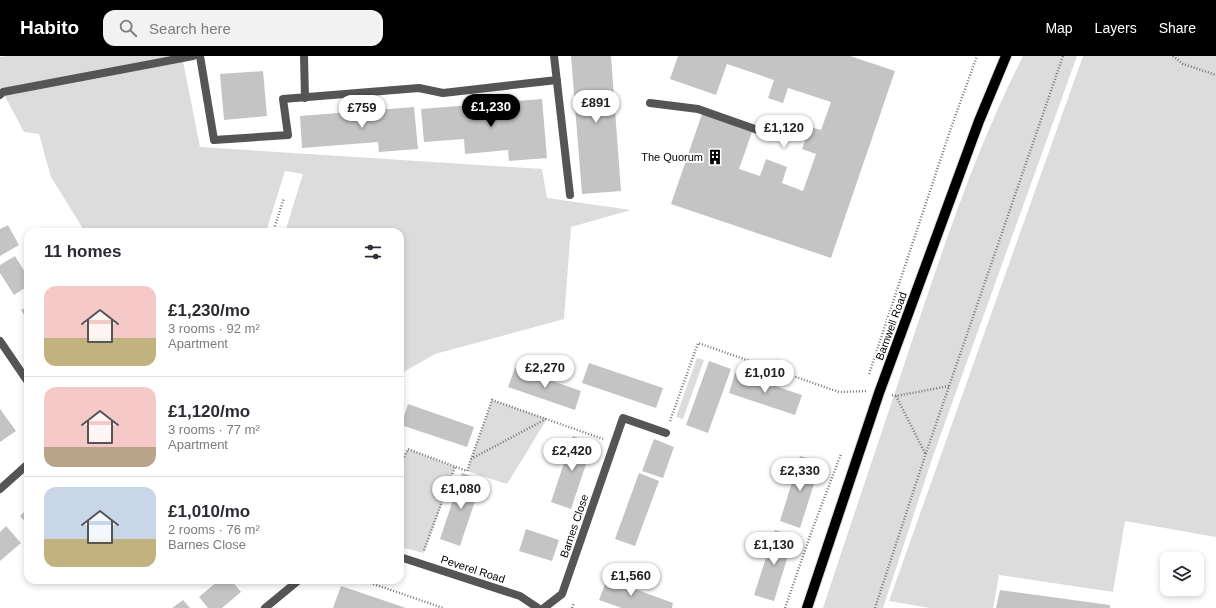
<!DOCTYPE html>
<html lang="en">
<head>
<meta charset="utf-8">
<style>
  body { margin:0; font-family:Arial,sans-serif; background:#f2f2f3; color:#2b2b33; height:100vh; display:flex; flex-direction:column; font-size:15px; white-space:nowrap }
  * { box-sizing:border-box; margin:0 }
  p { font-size:13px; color:#7c7c81 }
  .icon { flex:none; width:22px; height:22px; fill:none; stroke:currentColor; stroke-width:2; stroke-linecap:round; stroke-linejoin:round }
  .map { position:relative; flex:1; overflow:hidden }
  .sheet { position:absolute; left:24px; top:172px; width:380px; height:356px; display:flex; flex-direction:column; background:#fff; border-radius:12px; box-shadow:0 2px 6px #0003 }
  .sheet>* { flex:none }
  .controls { position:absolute; left:1160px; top:496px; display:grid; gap:8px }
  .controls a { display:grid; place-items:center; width:44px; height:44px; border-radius:8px; background:#fff; box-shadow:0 2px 6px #0003; font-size:20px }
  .price { position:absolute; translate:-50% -34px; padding:0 9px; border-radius:14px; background:#fff; color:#222; font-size:13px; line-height:26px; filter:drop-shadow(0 1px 2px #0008) }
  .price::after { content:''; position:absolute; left:50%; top:24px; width:12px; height:9px; margin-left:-6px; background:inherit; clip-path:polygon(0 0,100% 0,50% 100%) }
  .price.on { background:#000; color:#fff }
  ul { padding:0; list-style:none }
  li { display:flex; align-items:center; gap:12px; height:100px; padding:0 20px }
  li+li { border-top:1px solid #e1e1e2 }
  li span { display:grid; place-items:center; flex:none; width:112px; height:80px; border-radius:12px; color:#555 }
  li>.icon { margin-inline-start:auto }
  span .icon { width:48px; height:48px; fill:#fffc; stroke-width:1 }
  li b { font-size:17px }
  h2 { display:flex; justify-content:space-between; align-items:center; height:48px; padding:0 20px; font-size:17px }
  header { display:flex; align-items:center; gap:24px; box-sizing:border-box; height:56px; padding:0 20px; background:#000; color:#fff }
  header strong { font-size:19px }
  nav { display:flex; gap:22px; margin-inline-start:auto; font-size:14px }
  .search { width:280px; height:36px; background:#f2f2f3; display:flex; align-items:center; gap:10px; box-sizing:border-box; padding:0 14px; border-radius:12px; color:#7c7c81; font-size:15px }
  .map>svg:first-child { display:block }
  .green { fill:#dcdcdc }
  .building { fill:#c4c4c4 }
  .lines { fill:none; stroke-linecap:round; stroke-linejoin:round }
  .primary-casing { stroke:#dbdbdb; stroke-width:12 }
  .path { stroke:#777; stroke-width:2.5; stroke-dasharray:1 2; stroke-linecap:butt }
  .service { stroke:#555; stroke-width:8 }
  .minor { stroke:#555; stroke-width:8 }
  .primary { stroke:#000; stroke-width:10 }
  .labels { text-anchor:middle; stroke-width:4; stroke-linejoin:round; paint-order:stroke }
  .poi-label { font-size:11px; fill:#000; stroke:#fff; text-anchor:end }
  .street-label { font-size:11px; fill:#000; stroke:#fff }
</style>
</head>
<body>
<header>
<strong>Habito</strong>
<div class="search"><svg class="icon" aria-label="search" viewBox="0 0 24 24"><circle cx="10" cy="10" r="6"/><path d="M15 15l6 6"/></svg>Search here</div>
<nav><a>Map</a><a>Layers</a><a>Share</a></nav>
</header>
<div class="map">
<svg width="1216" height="552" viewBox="0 0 1216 552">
  <rect width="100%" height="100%" fill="#fff"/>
  <path class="green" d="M8 0H182L200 91 542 113 547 142 631 154 571 171 564 263 435 298 400 318V176H285L303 118 285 115 266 176H85L51 121 39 78 24 76 0 31V1Z
    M1023 0H1077L933 400 883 552H823C852 464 882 376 911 288 943 192 977 90 1023 0Z
    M1083 0H1216V481L1125 465 1113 536 999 519 993 552H930L889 545Z
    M697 302 704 304 683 363 676 361Z
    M492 344 547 363 507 428 467 415Z
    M408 393 455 411 424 497 400 491V408Z"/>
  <path class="building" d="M571 0H611L621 135 582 138Z
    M678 0H850L895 15 831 202 671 148 702 58 752 76 739 113 760 120 766 103 787 111 782 127 803 135 816 98 802 93 810 71 821 74 831 46 788 32 783 47 768 42 774 24 727 8 716 39 670 23Z
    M263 15 267 60 224 64 220 18Z
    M542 43 547 102 509 105 508 94 465 98 464 83 424 86 421 53Z
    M414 51 418 93 379 96 378 86 302 92 300 60Z
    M8 169 19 189 0 200V173Z
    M15 200 28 221V230L14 239 0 217V209Z
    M28 250V266L21 254Z
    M709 305 731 313 708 377 686 369Z
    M589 307 663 332 656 352 582 327Z
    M515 312 581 335 575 354 508 331Z
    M735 317 802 339 795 359 729 337Z
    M408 348 474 371 467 391 401 369Z
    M0 353 16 375 0 386Z
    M573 380 593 387 571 453 551 446Z
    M654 383 674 391 663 422 642 415Z
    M800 400 821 406 800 472 780 465Z
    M462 417 482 424 460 490 440 483Z
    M639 417 659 425 635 490 615 483Z
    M28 452V469L20 460Z
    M6 470 21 487 0 505V476Z
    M526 473 559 484 552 505 519 495Z
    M775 474 794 480 774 545 754 539Z
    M607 523 673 547 672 552H622L599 544Z
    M219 524H231L241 536 222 552H208L199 541Z
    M341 530 406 552H333Z
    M1000 534 1110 549V552H996Z
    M183 544 190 552H172Z"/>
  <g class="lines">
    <defs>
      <path id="primary" d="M807 552 879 337 979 65 1006 0"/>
    </defs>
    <use href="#primary" class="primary-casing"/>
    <path class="path" d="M1173 0 1183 8 1216 19
      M273 176 284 142
      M869 318 951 72 977 0
      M892 339 896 340 949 330
      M896 340 925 397
      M670 365 698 287 839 336 866 335
      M471 403 546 363
      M400 409 408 393 467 415 492 344 603 383
      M424 494 455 411
      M362 524 443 552
      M572 552 574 547
      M785 552 811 477 841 398
      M875 552 926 397 1063 0"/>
    <path class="service" d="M200 0 214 84 288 79 283 43 419 32 443 37 557 24
      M304 0 305 42
      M554 0 570 139
      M0 39 3 36 193 0
      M650 47 698 53 766 77"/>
    <path class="minor" d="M0 285 28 326
      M0 433 28 408
      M400 501 520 540 538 552
      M265 552 299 524
      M544 552 562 538 623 362 666 377"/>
    <use href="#primary" class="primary"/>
  </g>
  <defs>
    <symbol id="building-bare" viewBox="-9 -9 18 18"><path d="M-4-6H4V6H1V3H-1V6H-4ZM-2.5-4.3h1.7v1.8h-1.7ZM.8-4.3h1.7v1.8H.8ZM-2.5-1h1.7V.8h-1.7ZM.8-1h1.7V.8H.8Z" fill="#000" stroke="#fff" stroke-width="2.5" paint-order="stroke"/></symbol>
  </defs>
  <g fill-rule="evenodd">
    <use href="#building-bare" x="704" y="90" width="22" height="22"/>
  </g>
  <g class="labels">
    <g class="poi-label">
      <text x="703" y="105">The Quorum</text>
    </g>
    <g class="street-label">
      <text transform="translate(891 270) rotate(-70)" y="4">Barnwell Road</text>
      <text transform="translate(574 470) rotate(-71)" y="4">Barnes Close</text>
      <text transform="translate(473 513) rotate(18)" y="4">Peverel Road</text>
    </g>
  </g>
</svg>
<div class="controls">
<a><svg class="icon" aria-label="layers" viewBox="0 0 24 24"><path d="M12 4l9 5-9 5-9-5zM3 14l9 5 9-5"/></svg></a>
</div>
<b class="price" style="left:596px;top:68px">£891</b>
<b class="price on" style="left:491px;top:72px">£1,230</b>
<b class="price" style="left:362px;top:73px">£759</b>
<b class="price" style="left:784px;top:93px">£1,120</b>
<b class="price" style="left:545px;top:333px">£2,270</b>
<b class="price" style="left:765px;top:338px">£1,010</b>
<b class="price" style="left:572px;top:416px">£2,420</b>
<b class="price" style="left:800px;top:436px">£2,330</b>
<b class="price" style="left:461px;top:454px">£1,080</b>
<b class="price" style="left:774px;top:510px">£1,130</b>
<b class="price" style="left:631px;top:541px">£1,560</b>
<section class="sheet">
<h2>11 homes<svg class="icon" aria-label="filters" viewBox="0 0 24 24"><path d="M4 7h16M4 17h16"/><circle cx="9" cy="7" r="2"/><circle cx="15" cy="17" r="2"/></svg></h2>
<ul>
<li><span style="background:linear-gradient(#f6c9c9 65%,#c2b280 0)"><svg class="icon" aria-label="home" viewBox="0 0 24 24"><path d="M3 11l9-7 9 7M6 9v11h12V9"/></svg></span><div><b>£1,230/mo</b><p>3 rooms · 92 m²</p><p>Apartment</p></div></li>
<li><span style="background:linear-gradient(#f6c9c9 75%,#b9a48a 0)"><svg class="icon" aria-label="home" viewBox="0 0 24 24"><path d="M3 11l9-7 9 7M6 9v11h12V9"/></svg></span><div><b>£1,120/mo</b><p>3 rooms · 77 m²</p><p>Apartment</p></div></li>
<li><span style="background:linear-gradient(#c9d6e8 65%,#c2b280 0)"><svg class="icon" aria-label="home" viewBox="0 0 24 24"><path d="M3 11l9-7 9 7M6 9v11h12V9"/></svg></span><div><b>£1,010/mo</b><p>2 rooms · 76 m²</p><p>Barnes Close</p></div></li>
</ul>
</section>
</div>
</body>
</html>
